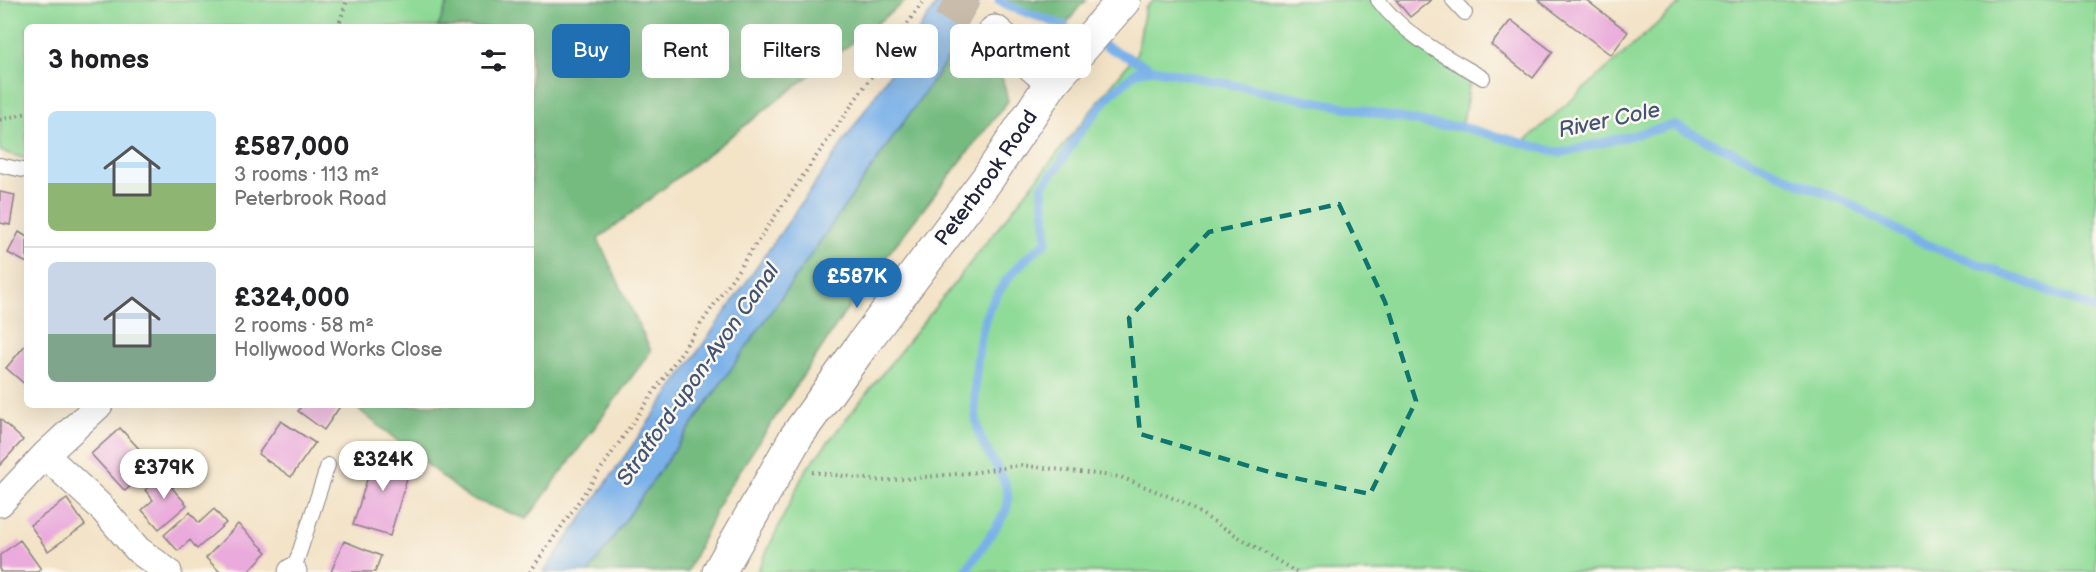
<!DOCTYPE html>
<html lang="en">
<head>
<meta charset="utf-8">
<style>
  body { margin:0; font-family:"Balsamiq Sans",sans-serif; background:#f6f6f6; color:#202124; height:100vh; display:flex; flex-direction:column; font-size:22px; white-space:nowrap }
  * { box-sizing:border-box; margin:0 }
  p { font-size:20px; color:#757577 }
  .icon { flex:none; width:33px; height:33px; fill:none; stroke:currentColor; stroke-width:2; stroke-linecap:round; stroke-linejoin:round }
  .map { position:relative; flex:1; overflow:hidden }
  .side { position:absolute; left:24px; top:24px; width:510px; height:384px; display:flex; flex-direction:column; background:#fff; border-radius:9px; box-shadow:0 6px 24px #0002 }
  .side>* { flex:none }
  .top-card { position:absolute; left:552px; top:24px; width:570px; height:54px; display:flex; gap:12px }
  .price { position:absolute; translate:-50% -51px; padding:0 14px; border-radius:21px; background:#fff; color:#222; font-size:20px; line-height:39px; filter:drop-shadow(0 2px 3px #0008) }
  .price::after { content:''; position:absolute; left:50%; top:36px; width:18px; height:14px; margin-left:-9px; background:inherit; clip-path:polygon(0 0,100% 0,50% 100%) }
  .price.current { background:#1f6fb2; color:#fff }
  ul { padding:0; list-style:none }
  li { display:flex; align-items:center; gap:18px; height:150px; padding:0 24px }
  li+li { border-top:2px solid #e0e0e0 }
  li span { display:grid; place-items:center; flex:none; width:168px; height:120px; border-radius:9px; color:#555 }
  li>.icon { margin-inline-start:auto }
  span .icon { width:72px; height:72px; fill:#fffc; stroke-width:1 }
  li b { font-size:26px }
  h2 { display:flex; justify-content:space-between; align-items:center; height:72px; padding:0 24px; font-size:26px }
  .pill { padding:0 21px; border-radius:9px; background:#fff; box-shadow:0 6px 24px #0002; font-size:21px; line-height:54px }
  .pill.current { background:#1f6fb2; color:#fff }
  .map>svg:first-child { display:block }
  .green { fill:#90db98; stroke:#597e6a; stroke-width:1.5 }
  .forest { fill:#74bb80; stroke:#4b6e5e; stroke-width:1.5 }
  .water { fill:#7ab1e9; stroke:#4e6a92; stroke-width:1.5 }
  .lines { fill:none; stroke-linecap:round; stroke-linejoin:round }
  .stream { stroke:#7ab1e9; stroke-width:9 }
  .building { fill:#eaabdc }
  .tertiary-tunnel { stroke:#c9bcab; stroke-width:33; stroke-dasharray:33 16; stroke-linecap:butt }
  .service-casing { stroke:#8a8281; stroke-width:16 }
  .minor-casing { stroke:#8a8281; stroke-width:29 }
  .tertiary-casing { stroke:#8a8281; stroke-width:35 }
  .path { stroke:#8a8281; stroke-width:4; stroke-dasharray:1.5 4.5; stroke-linecap:butt }
  .service { stroke:#fff; stroke-width:14 }
  .minor { stroke:#fff; stroke-width:27 }
  .tertiary { stroke:#fff; stroke-width:33 }
  .marked { fill:none; stroke:#0f766e; stroke-width:4.5; stroke-dasharray:12 8; stroke-linejoin:round }
  .labels { text-anchor:middle; stroke-width:5; stroke-linejoin:round; paint-order:stroke }
  .street-label { font-size:21px; fill:#22223b; stroke:#fbf7ec }
  .water-label { font-size:22px; font-style:italic; fill:#415478; stroke:#fbf7ec }
</style>
</head>
<body>
<div class="map">
<svg width="2096" height="572" viewBox="0 0 2096 572">
  <rect width="100%" height="100%" fill="#fbf7ec"/>
  <filter id="ink" filterUnits="userSpaceOnUse"><feTurbulence type="fractalNoise" baseFrequency=".0167" numOctaves="2"/><feDisplacementMap in="SourceGraphic" scale="12" xChannelSelector="R" yChannelSelector="G"/><feConvolveMatrix kernelMatrix="1 2 1 2 8 2 1 2 1" color-interpolation-filters="sRGB"/></filter>
  <filter id="wash" filterUnits="userSpaceOnUse"><feTurbulence type="fractalNoise" baseFrequency=".008" numOctaves="4" result="noise"/><feDisplacementMap in="SourceGraphic" scale="24" xChannelSelector="R" yChannelSelector="G"/><feGaussianBlur stdDeviation="1.35" result="paint"/><feColorMatrix in="noise" values="0 0 0 0 0 0 0 0 0 0 0 0 0 0 0 0 0 1.4 0 .05"/><feComposite in="paint" operator="in"/></filter>
  <g filter="url(#wash)">
    <rect width="100%" height="100%" fill="#f3e3c7"/>
    <path class="green" d="M0 0H449L438 27H27V159L0 151Z
      M1154 0H1384L1419 36 1472 69 1462 127 1523 143 1684 0H2096V572H757L805 471 1137 53 1145 8Z"/>
    <path class="forest" d="M449 0H907L598 239 651 351 527 519 469 498 353 405H531V27H438Z
      M999 0H1087L1079 7 1065 26 1008 6Z
      M961 40 998 61 1008 101 860 290 723 496 687 572H589Z"/>
    <path class="water" d="M939 0H980L961 40 589 572H544L828 165Z"/>
    <g class="lines">
      <path class="stream" d="M999 0 1008 6 1065 26
        M1105 46 1153 69 1436 125 1462 127 1560 153 1674 125 1797 182 1853 205 1915 240 2096 309
        M965 572C972 561 1006 516 1007 507 1013 478 986 459 979 433 970 402 977 326 994 299 1008 275 1024 259 1046 242 1048 222 1043 206 1042 186L1060 164 1077 136 1110 95 1136 72 1153 69"/>
    </g>
    <g id="blocks">
      <path class="building" d="M1396 0H1431L1410 17Z
        M1538 0H1586L1628 32 1611 55Z
        M1511 20 1553 52 1533 78 1491 45Z
        M0 192 15 195 10 225 0 223Z
        M19 232 27 237V263L8 253Z
        M27 343V386L6 368Z
        M302 405H341L324 430 298 411Z
        M0 419 23 440 0 465Z
        M281 421 315 443 291 477 258 454Z
        M120 428 154 465 125 491 91 454Z
        M377 447 413 458 390 536 353 525Z
        M169 470 179 482 172 488 187 505 159 529 142 510 153 500 145 490Z
        M67 499 85 525 48 551 30 525Z
        M214 509 226 523 197 549 190 540 178 551 164 535 190 512 199 523Z
        M238 524 267 552 248 572H220L206 558Z
        M20 540 41 569 37 572H0V555Z
        M344 541 381 556 375 572H331Z"/>
    </g>
  </g>
  <g filter="url(#ink)">
    <use href="#blocks" fill-opacity="0" stroke="#8a8281" stroke-width="1.5"/>
    <g class="lines">
      <path class="tertiary-tunnel" d="M944 0 995 32"/>
      <defs>
        <path id="service" d="M1378 0C1406 37 1444 55 1483 78
          M1453 0 1465 13
          M0 165 27 171
          M293 572 328 465"/>
        <path id="minor" d="M45 455 101 507 138 550 168 572
          M0 503 45 455 99 405
          M292 572H293"/>
        <g id="tertiary">
          <path d="M995 32 1052 82"/>
          <path id="s1" d="M719 572 796 437 862 345 988 178 1052 82 1124 0"/>
        </g>
      </defs>
      <use href="#service" class="service-casing"/>
      <use href="#minor" class="minor-casing"/>
      <use href="#tertiary" class="tertiary-casing"/>
      <path class="path" d="M338 27 347 0
        M0 120 27 113
        M812 472 883 481 977 472 1020 465 1121 477 1180 501 1296 572
        M530 572 924 0"/>
      <use href="#service" class="service"/>
      <use href="#minor" class="minor"/>
      <use href="#tertiary" class="tertiary"/>
    </g>
  </g>
  <path class="marked" d="M1339 204 1385 302 1416 401 1370 494 1276 474 1140 434 1129 318 1209 232Z"/>
  <g class="labels">
    <g class="street-label">
      <text dy="7" stroke="none"><textPath href="#s1" startOffset="477">Peterbrook Road</textPath></text>
    </g>
    <g class="water-label">
      <text transform="translate(1609 119) rotate(-12)" y="8">River Cole</text>
      <text transform="translate(697 374) rotate(-55)" y="8">Stratford-upon-Avon Canal</text>
    </g>
  </g>
</svg>
<b class="price current" style="left:857px;top:309px">£587K</b>
<b class="price" style="left:383px;top:492px">£324K</b>
<b class="price" style="left:164px;top:500px">£379K</b>
<div class="top-card">
<a class="pill current">Buy</a>
<a class="pill">Rent</a>
<a class="pill">Filters</a>
<a class="pill">New</a>
<a class="pill">Apartment</a>
</div>
<section class="side">
<h2>3 homes<svg class="icon" aria-label="filters" viewBox="0 0 24 24"><path d="M4 7h16M4 17h16"/><circle cx="9" cy="7" r="2"/><circle cx="15" cy="17" r="2"/></svg></h2>
<ul>
<li><span style="background:linear-gradient(#bfe0f5 60%,#8fb573 0)"><svg class="icon" aria-label="home" viewBox="0 0 24 24"><path d="M3 11l9-7 9 7M6 9v11h12V9"/></svg></span><div><b>£587,000</b><p>3 rooms · 113 m²</p><p>Peterbrook Road</p></div></li>
<li><span style="background:linear-gradient(#c9d6e8 60%,#7fa58c 0)"><svg class="icon" aria-label="home" viewBox="0 0 24 24"><path d="M3 11l9-7 9 7M6 9v11h12V9"/></svg></span><div><b>£324,000</b><p>2 rooms · 58 m²</p><p>Hollywood Works Close</p></div></li>
</ul>
</section>
</div>
</body>
</html>
